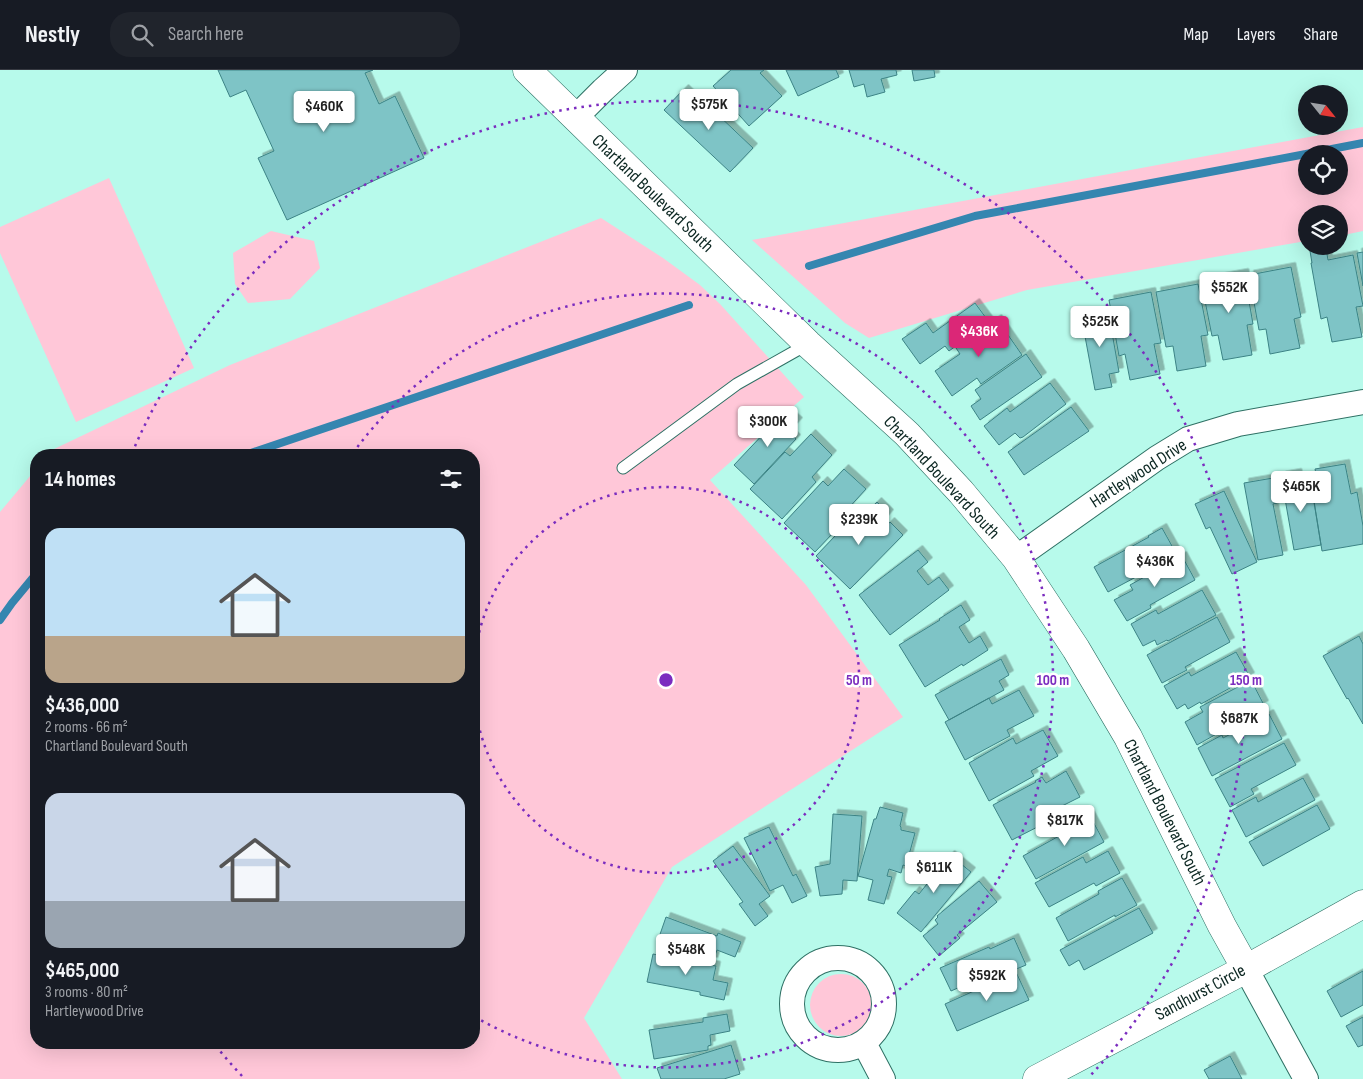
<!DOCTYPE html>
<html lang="en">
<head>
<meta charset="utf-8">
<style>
  body { margin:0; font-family:"Sofia Sans Condensed",sans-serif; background:#20242c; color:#f1f3f6; height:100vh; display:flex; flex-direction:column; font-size:19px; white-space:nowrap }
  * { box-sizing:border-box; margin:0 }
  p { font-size:16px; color:#9ea1a6 }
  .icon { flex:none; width:28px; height:28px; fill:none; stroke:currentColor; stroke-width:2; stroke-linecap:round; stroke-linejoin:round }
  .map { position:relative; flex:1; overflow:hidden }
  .details { position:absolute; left:30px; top:379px; width:450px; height:600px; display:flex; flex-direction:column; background:#171b24; border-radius:20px; box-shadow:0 5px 20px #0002 }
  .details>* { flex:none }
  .needle { width:32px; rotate:120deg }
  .fabs { position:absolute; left:1298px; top:15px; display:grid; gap:10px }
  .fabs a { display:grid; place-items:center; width:50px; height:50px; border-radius:50%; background:#171b24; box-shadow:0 5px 20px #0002; font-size:25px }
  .price { position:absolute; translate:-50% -42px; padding:0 11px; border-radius:5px; background:#fff; color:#222; font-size:16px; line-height:32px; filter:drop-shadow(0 1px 2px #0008) }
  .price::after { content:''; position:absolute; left:50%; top:30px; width:15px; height:11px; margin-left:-8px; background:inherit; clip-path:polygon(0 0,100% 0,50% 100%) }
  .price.current { background:#db2777; color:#fff }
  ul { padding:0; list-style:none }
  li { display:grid; align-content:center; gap:10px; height:265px; padding:0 15px }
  li span { display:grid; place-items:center; height:155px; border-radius:15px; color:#555 }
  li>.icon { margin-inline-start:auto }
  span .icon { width:90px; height:90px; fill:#fffc; stroke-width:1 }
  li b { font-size:21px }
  h2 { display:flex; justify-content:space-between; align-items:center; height:60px; padding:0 15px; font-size:21px }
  header { display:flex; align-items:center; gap:30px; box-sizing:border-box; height:70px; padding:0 25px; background:#171b24; border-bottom:1px solid #363941 }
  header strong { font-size:24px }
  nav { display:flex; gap:28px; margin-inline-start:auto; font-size:18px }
  .search { width:350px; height:45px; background:#20242c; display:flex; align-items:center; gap:12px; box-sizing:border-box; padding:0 18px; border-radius:20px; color:#9ea1a6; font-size:19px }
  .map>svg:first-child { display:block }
  .green { fill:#ffc7d8; fill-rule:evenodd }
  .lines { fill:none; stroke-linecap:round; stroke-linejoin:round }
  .stream { stroke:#3586b0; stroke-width:8 }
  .building { fill:#7ec4c6; stroke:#3c8385; filter:url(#shadow) }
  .lane-casing { stroke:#2e7064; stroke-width:13 }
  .street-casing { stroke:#2e7064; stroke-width:26 }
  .secondary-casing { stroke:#2e7064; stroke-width:29 }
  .lane { stroke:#fff; stroke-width:11 }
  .street { stroke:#fff; stroke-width:24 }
  .secondary { stroke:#fff; stroke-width:28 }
  .ring { fill:none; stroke:#7b2cbf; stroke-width:2.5; stroke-dasharray:2.5 5 }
  .labels { text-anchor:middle; stroke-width:5; stroke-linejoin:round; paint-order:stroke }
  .street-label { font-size:18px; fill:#0b2621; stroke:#fff }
  .centre { fill:#7b2cbf; stroke:#fff; stroke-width:2.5 }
  .ring-label { font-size:15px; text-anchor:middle; font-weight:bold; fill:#7b2cbf; stroke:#fff; stroke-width:5; stroke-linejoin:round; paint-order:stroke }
</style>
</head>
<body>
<header>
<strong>Nestly</strong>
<div class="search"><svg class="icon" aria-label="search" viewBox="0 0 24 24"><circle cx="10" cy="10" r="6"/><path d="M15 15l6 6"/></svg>Search here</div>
<nav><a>Map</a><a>Layers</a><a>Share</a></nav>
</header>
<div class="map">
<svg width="1363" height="1009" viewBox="0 0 1363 1009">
  <defs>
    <filter id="shadow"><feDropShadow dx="4.5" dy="-4.5" stdDeviation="0" flood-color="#0004"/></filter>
  </defs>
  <rect width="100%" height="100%" fill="#b7faeb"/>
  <path class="green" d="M1363 57V161L1339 166V144H1306V171L1027 220 869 268 845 253 752 170ZM1306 84H1339V116H1306Z
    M109 108 194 298 76 352 0 183V157Z
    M601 148 663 188 700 215 720 234 804 327 710 410 806 515 903 647 672 797 584 948 622 1009H0V442L36 399V972H474V385H48L52 380 230 295Z
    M271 161 314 171 320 198 290 229 248 233 235 214 233 183Z
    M810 935a31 31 0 1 1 62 0a31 31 0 1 1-62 0Z"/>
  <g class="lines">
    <path class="stream" d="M1306 84 1363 73
      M809 196 975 146 1306 84
      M245 385 689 235
      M0 550 12 533 36 504"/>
  </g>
  <path class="building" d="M218 0H373L365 3 379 34 395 26 424 88 287 150 258 88 274 81 246 20 230 27Z
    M731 0H764L760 3 782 26 749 56 713 16Z
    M786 0H836L839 7 798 26Z
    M849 0H896L897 5 881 9 885 22 867 27 864 14 854 17Z
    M912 0H934L935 7 914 11Z
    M684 19 711 45 715 42 753 78 730 102 664 40Z
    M1326 178 1328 190 1353 185 1363 236 1356 237 1362 267 1332 272 1327 247 1321 249 1311 193H1312L1310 181Z
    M1363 182V216L1357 183Z
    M1291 197 1301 247 1294 249 1300 278 1270 284 1266 259 1259 260 1249 205Z
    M1244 203 1253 254 1247 255 1252 285 1223 290 1218 265 1212 266 1201 211Z
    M1198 214 1208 265 1201 266 1206 296 1177 301 1173 276 1166 277 1156 222Z
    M1151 222 1161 273 1154 274 1160 304 1130 310 1125 284 1119 286 1109 230Z
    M975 233 989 252 949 281 945 276 920 294 902 269 926 253 933 263Z
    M1108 240 1119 302 1109 304 1112 317 1095 320 1081 245Z
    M997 249 1022 285 981 314 977 308 952 326 935 301 960 284 956 278Z
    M1026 284 1042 307 980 350 971 336 981 329 975 320Z
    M1050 313 1066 334 1023 367 1020 368 1015 363 999 375 984 356 1007 338 1010 342Z
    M1071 337 1089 361 1024 405 1008 382Z
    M785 341 798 352 789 362 796 369 754 414 734 395Z
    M811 364 832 385 812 407 816 412 782 449 750 419 785 382 790 386Z
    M1345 394 1351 424 1357 422 1363 456V474L1322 481 1314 431 1321 430 1315 399Z
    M844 399 866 419 845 442 849 446 815 482 784 453 823 411 828 416Z
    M1297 403 1300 416 1311 414 1321 475 1294 480 1281 406Z
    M1273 408 1277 433 1273 434 1283 485 1258 490 1244 413Z
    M1224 421 1257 492 1232 504 1210 457 1206 459 1195 434Z
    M877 432 889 444 876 459 880 463 890 452 903 465 850 519 816 486 855 445 860 449Z
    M1162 458 1177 485 1108 522 1094 497 1149 467 1148 466Z
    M918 480 928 492 917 501 928 515 939 507 949 520 890 565 859 525Z
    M1182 486 1195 510 1150 535 1151 538 1127 551 1114 530 1133 520 1130 515Z
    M1202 520 1216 545 1168 571 1167 570 1157 575 1155 570 1143 576 1131 554 1156 540 1158 544Z
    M961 535 970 550 959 557 969 573 980 566 988 580 963 596 962 594 925 617 899 575 940 550 939 549Z
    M1217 547 1230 572 1185 597 1187 600 1162 613 1147 585Z
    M1359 566 1363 574V654L1348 628 1347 629 1323 586Z
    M1236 582 1250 607 1201 634 1200 632 1188 639 1185 634 1177 639 1164 616 1189 602 1191 606Z
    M1001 589 1009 605 999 611 1004 620 949 650 935 625Z
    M1251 610 1264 635 1218 659 1220 662 1197 675 1185 652 1203 642 1200 637Z
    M1019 620 1034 646 1007 660 1010 666 965 690 945 652 989 628 992 634Z
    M1269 644 1282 669 1212 706 1198 678 1222 665 1223 668Z
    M1043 660 1058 686 1031 701 1034 706 989 731 969 693 1013 668 1016 674Z
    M1284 673 1296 695 1251 719 1254 724 1230 737 1215 709Z
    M1066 701 1080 727 1052 741 1055 748 1012 770 993 735 1036 712 1035 711 1042 707 1046 713Z
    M1303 708 1315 730 1246 767 1232 740 1256 727 1258 732Z
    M1317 735 1330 759 1263 796 1249 772Z
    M880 737 903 743 900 756 901 757V760L915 763 906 796 903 795 901 803 889 799 887 806 892 807 884 834 868 830 873 810 858 806 874 749H876Z
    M833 744 862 746 857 811 843 810 842 824 820 826 815 797 830 794Z
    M1089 744 1104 772 1036 809 1023 786 1068 761 1066 757Z
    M769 757 793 806 796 804 807 826 792 833 783 815 770 821 744 768Z
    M733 776 770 826 759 834 768 846 755 856 739 834 743 832 713 791Z
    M1108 781 1120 803 1096 816 1094 813 1049 837 1035 813 1083 787 1086 793Z
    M950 785 971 802 921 862 897 843 915 821 919 824Z
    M1122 808 1137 835 1115 847V845L1068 871 1056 848 1099 824 1098 821Z
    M979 811 997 832 957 865 960 868 939 886 923 866 938 854 935 850 938 847 937 846Z
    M1139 838 1153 863 1084 900 1079 890 1069 896 1060 880Z
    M666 847 717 866 718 863 741 872 735 887 717 880 713 892 708 890 707 892 657 873Z
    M1014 868 1026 895 976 916 975 915 970 917 969 913 951 921 940 898 989 877 990 879Z
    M653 884 716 896 713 910 728 913 724 930 700 925V922L647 912Z
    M1363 901V935L1341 947 1327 921Z
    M1016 902 1029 930 957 961 945 934Z
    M727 944 730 961 710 965 711 975 708 976V980L654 989 649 960 703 952V948Z
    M1363 947V975L1358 977 1346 956Z
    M731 975 740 1004 724 1009H661L657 998Z
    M1230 986 1242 1009H1209L1204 1000Z"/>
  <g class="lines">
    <defs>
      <path id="lane" d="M623 398 737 314 808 274"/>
      <path id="street" d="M576 47 603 20 625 0
        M1016 488 1157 388 1188 369 1238 354 1363 332
        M792 934a46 46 0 1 1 92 0a46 46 0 1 1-92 0Z
        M1246 899 1306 1009
        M864 973 883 1009"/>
      <path id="secondary" d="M527 0 808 274 907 364 961 422 1016 488 1076 579 1128 667 1222 856 1246 899
        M1037 1009 1246 899 1363 834"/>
    </defs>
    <use href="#lane" class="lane-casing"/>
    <use href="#street" class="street-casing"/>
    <use href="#secondary" class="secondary-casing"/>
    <use href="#lane" class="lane"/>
    <use href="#street" class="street"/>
    <use href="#secondary" class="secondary"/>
  </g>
  <g class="ring">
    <path d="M474 592A193 193 0 1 1 474 628"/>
    <path d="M353 383A387 387 0 1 1 475 947"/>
    <path d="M242 1006A580 580 0 0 1 215 975M132 383A580 580 0 1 1 1090 1006"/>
  </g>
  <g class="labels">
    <g class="street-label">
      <text transform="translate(653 123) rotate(44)" y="6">Chartland Boulevard South</text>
      <text transform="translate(1138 403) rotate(-33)" y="6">Hartleywood Drive</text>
      <text transform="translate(942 407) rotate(47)" y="6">Chartland Boulevard South</text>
      <text transform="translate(1165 742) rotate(63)" y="6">Chartland Boulevard South</text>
      <text transform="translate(1200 922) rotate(-28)" y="6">Sandhurst Circle</text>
    </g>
  </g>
  <circle cx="666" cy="610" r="8" class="centre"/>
  <g class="ring-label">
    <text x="859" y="615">50 m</text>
    <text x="1053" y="615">100 m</text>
    <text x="1246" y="615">150 m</text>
  </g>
</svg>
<div class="fabs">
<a><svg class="needle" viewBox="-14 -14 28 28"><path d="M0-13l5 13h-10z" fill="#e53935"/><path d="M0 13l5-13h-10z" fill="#9ea1a6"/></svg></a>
<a><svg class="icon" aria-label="locate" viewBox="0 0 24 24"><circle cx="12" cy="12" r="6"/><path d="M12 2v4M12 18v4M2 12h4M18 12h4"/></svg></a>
<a><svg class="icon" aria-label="layers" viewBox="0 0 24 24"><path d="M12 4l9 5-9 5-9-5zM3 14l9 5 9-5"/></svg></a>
</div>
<b class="price" style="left:709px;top:61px">$575K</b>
<b class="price" style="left:324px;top:63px">$460K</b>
<b class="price" style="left:1229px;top:244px">$552K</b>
<b class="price" style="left:1100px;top:278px">$525K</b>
<b class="price current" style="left:979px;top:288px">$436K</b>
<b class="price" style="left:768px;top:378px">$300K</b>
<b class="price" style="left:1301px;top:443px">$465K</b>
<b class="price" style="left:859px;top:476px">$239K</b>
<b class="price" style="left:1155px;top:518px">$436K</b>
<b class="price" style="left:1239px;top:675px">$687K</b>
<b class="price" style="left:1065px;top:777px">$817K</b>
<b class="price" style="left:934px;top:824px">$611K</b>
<b class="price" style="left:686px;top:906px">$548K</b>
<b class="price" style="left:987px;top:932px">$592K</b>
<section class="details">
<h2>14 homes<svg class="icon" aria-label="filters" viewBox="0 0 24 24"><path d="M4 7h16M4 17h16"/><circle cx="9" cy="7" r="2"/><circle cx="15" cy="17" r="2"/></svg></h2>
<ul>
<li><span style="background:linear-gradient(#bfe0f5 70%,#b9a48a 0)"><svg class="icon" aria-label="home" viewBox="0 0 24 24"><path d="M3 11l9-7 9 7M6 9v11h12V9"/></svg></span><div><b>$436,000</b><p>2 rooms · 66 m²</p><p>Chartland Boulevard South</p></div></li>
<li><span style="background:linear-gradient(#c9d6e8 70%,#9aa5b1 0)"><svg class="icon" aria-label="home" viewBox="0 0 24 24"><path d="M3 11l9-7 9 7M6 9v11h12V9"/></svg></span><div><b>$465,000</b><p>3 rooms · 80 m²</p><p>Hartleywood Drive</p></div></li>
</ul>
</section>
</div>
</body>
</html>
